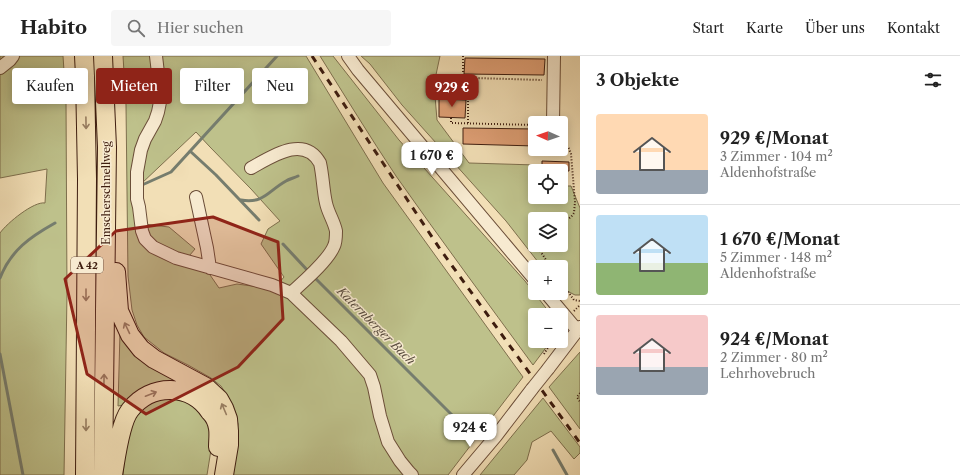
<!DOCTYPE html>
<html lang="de">
<head>
<meta charset="utf-8">
<style>
  body { margin:0; font-family:"Libre Caslon Text",serif; background:#f6f6f6; color:#222; height:100vh; display:flex; flex-direction:column; font-size:15px; white-space:nowrap }
  * { box-sizing:border-box; margin:0 }
  p { font-size:13px; color:#767676 }
  .icon { flex:none; width:22px; height:22px; fill:none; stroke:currentColor; stroke-width:2; stroke-linecap:round; stroke-linejoin:round }
  .map { position:relative; flex:1; overflow:hidden }
  .details { display:flex; flex-direction:column; background:#fff; width:380px }
  .details>* { flex:none }
  .top-card { position:absolute; left:12px; top:12px; width:380px; height:36px; display:flex; gap:8px }
  .needle { width:26px; rotate:272deg }
  .controls { position:absolute; left:528px; top:60px; display:grid; gap:8px }
  .controls a { display:grid; place-items:center; width:40px; height:40px; border-radius:4px; background:#fff; box-shadow:0 2px 10px #0003; font-size:20px }
  .price { position:absolute; translate:-50% -34px; padding:0 9px; border-radius:8px; background:#fff; color:#222; font-size:13px; line-height:26px; filter:drop-shadow(0 1px 2px #0008) }
  .price::after { content:''; position:absolute; left:50%; top:24px; width:12px; height:9px; margin-left:-6px; background:inherit; clip-path:polygon(0 0,100% 0,50% 100%) }
  .price.current { background:#8f2418; color:#fff }
  ul { padding:0; list-style:none }
  li { display:flex; align-items:center; gap:12px; height:100px; padding:0 16px }
  li+li { border-top:1px solid #e0e0e0 }
  li span { display:grid; place-items:center; flex:none; width:112px; height:80px; border-radius:4px; color:#555 }
  li>.icon { margin-inline-start:auto }
  span .icon { width:48px; height:48px; fill:#fffc; stroke-width:1 }
  li b { font-size:17px }
  h2 { display:flex; justify-content:space-between; align-items:center; height:48px; padding:0 16px; font-size:17px }
  .pill { padding:0 14px; border-radius:4px; background:#fff; box-shadow:0 2px 10px #0003; font-size:14px; line-height:36px }
  .pill.current { background:#8f2418; color:#fff }
  header { display:flex; align-items:center; gap:24px; box-sizing:border-box; height:56px; padding:0 20px; background:#fff; border-bottom:1px solid #e0e0e0 }
  header strong { font-size:19px }
  nav { display:flex; gap:22px; margin-inline-start:auto; font-size:14px }
  .search { width:280px; height:36px; background:#f6f6f6; display:flex; align-items:center; gap:10px; box-sizing:border-box; padding:0 14px; border-radius:4px; color:#767676; font-size:15px }
  main { display:flex; flex:1; min-height:0 }
  .map>svg:first-child { display:block }
  .green { fill:#bec18b; stroke:#7e6f4d; fill-rule:evenodd }
  .lines { fill:none; stroke-linecap:round; stroke-linejoin:round }
  .stream { stroke:#767d6e; stroke-width:3 }
  .building { fill:#df9f75; stroke:#3e1d0f }
  .minor-casing { stroke:#6b4e39; stroke-width:14 }
  .highway-casing { stroke:#3e1d0f; stroke-width:20 }
  .path { stroke:#3e1d0f; stroke-width:2; stroke-dasharray:1 2; stroke-linecap:butt }
  .minor { stroke:#f7ead0; stroke-width:12 }
  .highway { stroke:#f2dfb6; stroke-width:18 }
  .rail { stroke:#3e1d0f; stroke-width:3; stroke-dasharray:7 7; stroke-linecap:butt }
  .minor-bridge-casing { stroke:#6b4e39; stroke-width:14; stroke-linecap:butt }
  .minor-bridge { stroke:#f7ead0; stroke-width:12 }
  .oneway { stroke:#987e62 }
  .marked { fill:#8f2418; fill-opacity:0.2; stroke:#8f2418; stroke-width:3; stroke-linejoin:round }
  .labels { text-anchor:middle; stroke-width:3; stroke-linejoin:round; paint-order:stroke }
  .shield { fill:#f7ead0; stroke:#765a49; stroke-width:1 }
  .shield-label { font-size:10px; font-weight:bold; fill:#3e1d0f }
  .street-label { font-size:11px; fill:#3e1d0f; stroke:#f7ead0 }
  .water-label { font-size:12px; font-style:italic; fill:#5a4d3f; stroke:#f7ead0 }
</style>
</head>
<body>
<header>
<strong>Habito</strong>
<div class="search"><svg class="icon" aria-label="search" viewBox="0 0 24 24"><circle cx="10" cy="10" r="6"/><path d="M15 15l6 6"/></svg>Hier suchen</div>
<nav><a>Start</a><a>Karte</a><a>Über uns</a><a>Kontakt</a></nav>
</header>
<main>
<div class="map">
<svg width="580" height="419" viewBox="0 0 580 419">
  <rect width="100%" height="100%" fill="#f2dfb6"/>
  <filter id="stains"><feTurbulence type="fractalNoise" baseFrequency=".005" numOctaves="4"/><feColorMatrix values="0 0 0 0 .2 0 0 0 0 .09 0 0 0 0 .02 0 0 0 .5 -.17"/></filter>
  <radialGradient id="worn" r=".72"><stop offset=".6" stop-color="#630" stop-opacity="0"/><stop offset="1" stop-color="#630" stop-opacity=".3"/></radialGradient>
  <path class="green" d="M0 0H63L66 45 67 238 64 419H0V177C7 167 34 145 45 147L47 113 0 122Z
    M123 0H306L383 127 523 321 448 419H230L238 368 235 356 228 341 221 330 211 322 188 309 164 297 144 281 137 269 132 254 128 220 126 49ZM196 76 210 91 251 133 280 165 268 173 261 188 284 221 274 233 237 228 219 232 208 216 184 206 195 193 169 171 144 168 141 128Z
    M320 0H333L399 84 525 225 549 256 550 259H535V285H549L545 293 533 309C487 246 441 184 396 120 370 81 345 40 320 0Z
    M361 0H440L434 28 437 64 469 107 536 109 537 115H535V141H561V130H571L580 152V239H575L561 232V211H542L506 165 402 49 370 8ZM535 163H561V189H535Z
    M120 276 186 326 124 349 118 350Z
    M580 296V373L549 331Z
    M180 340 202 353 213 381 207 419H123L125 396 130 374 135 360 154 343Z
    M543 342 580 391V397L574 403 551 375 532 386 527 404 514 419H480Z"/>
  <g class="lines">
    <path class="stream" d="M190 95 216 119 259 164
      M142 129 171 116 277 0
      M241 144C264 148 268 135 286 125 289 123 294 122 298 120
      M283 188 309 216
      M313 220 457 364
      M0 222C11 194 30 181 55 167
      M0 298 23 419
      M553 394 567 419"/>
  </g>
  <path class="building" d="M465 2 545 3 544 19 464 18Z
    M439 43 466 44 465 62 439 61Z
    M463 72 535 73V90L463 88Z
    M542 105 569 106V115H542Z"/>
  <g class="lines">
    <defs>
      <path id="minor" d="M156 0 160 34V46L158 56 155 65 145 83 141 94 137 116V143L139 151 142 175 145 183 153 191 176 202 272 229 291 237 341 285 370 319 374 331 380 360 388 386 400 405 409 416 412 419
        M348 0 358 14 535 224
        M0 12 10 4 13 0
        M553 67 554 0
        M251 112C271 101 304 78 320 107 323 120 323 134 326 147 328 157 334 165 336 175 336 180 336 186 334 190 328 205 303 226 291 237
        M196 141 207 192 210 212
        M546 237 577 274
        M548 313 580 271
        M463 419 496 380 532 333"/>
      <path id="highway" d="M84 0 85 20 87 123 85 419
        M103 0 107 91 103 419
        M116 216 119 255 130 279 141 293 154 303 206 331 219 343 224 352 228 363 229 375V389L224 419
        M113 419C116 402 120 367 130 354 151 327 191 327 210 356 214 360 217 366 218 372 219 378 218 385 218 391"/>
    </defs>
    <use href="#minor" class="minor-casing"/>
    <use href="#highway" class="highway-casing"/>
    <path class="path" d="M463 0V22H475
      M451 62V67L535 69
      M468 67V31L470 28 475 22 542 24
      M561 89 568 90 571 98 575 146 574 157 571 161 561 168
      M539 189 540 195 551 211
      M561 226 574 244 580 245
      M574 255 580 249
      M544 298 552 285
      M580 337 577 341 580 346"/>
    <use href="#minor" class="minor"/>
    <use href="#highway" class="highway"/>
    <path class="rail" d="M312 0 440 193 580 387"/>
    <defs>
      <path id="minor-bridge" d="M532 333 548 313"/>
    </defs>
    <use href="#minor-bridge" class="minor-bridge-casing"/>
    <use href="#minor-bridge" class="minor-bridge"/>
  </g>
  <defs><path id="oneway-shaft" d="M-6 0H5M1.5-3L5.5 0L1.5 3" fill="none" stroke-width="1.6" stroke-linecap="round" stroke-linejoin="round"/></defs>
  <g class="oneway">
    <use href="#oneway-shaft" transform="translate(86 67) rotate(89)"/>
    <use href="#oneway-shaft" transform="translate(86 239) rotate(90)"/>
    <use href="#oneway-shaft" transform="translate(127 272) rotate(-115)"/>
    <use href="#oneway-shaft" transform="translate(104 324) rotate(-89)"/>
    <use href="#oneway-shaft" transform="translate(151 338) rotate(-21)"/>
    <use href="#oneway-shaft" transform="translate(224 353) rotate(-113)"/>
    <use href="#oneway-shaft" transform="translate(86 369) rotate(90)"/>
  </g>
  <path class="marked" d="M213 161 278 186 283 263 238 311 146 358 87 318 65 223 116 175Z"/>
  <g class="labels">
    <rect class="shield" x="71" y="201" width="32" height="16" rx="3"/>
    <g class="shield-label">
      <text x="87" y="213">A 42</text>
    </g>
    <g class="street-label">
      <text transform="translate(106 137) rotate(-90)" y="4">Emscherschnellweg</text>
    </g>
    <g class="water-label">
      <text transform="translate(376 270) rotate(45)" y="4">Katernberger Bach</text>
    </g>
  </g>
  <rect width="100%" height="100%" filter="url(#stains)"/>
  <rect width="100%" height="100%" fill="url(#worn)"/>
</svg>
<div class="controls">
<a><svg class="needle" viewBox="-14 -14 28 28"><path d="M0-13l5 13h-10z" fill="#e53935"/><path d="M0 13l5-13h-10z" fill="#767676"/></svg></a>
<a><svg class="icon" aria-label="locate" viewBox="0 0 24 24"><circle cx="12" cy="12" r="6"/><path d="M12 2v4M12 18v4M2 12h4M18 12h4"/></svg></a>
<a><svg class="icon" aria-label="layers" viewBox="0 0 24 24"><path d="M12 4l9 5-9 5-9-5zM3 14l9 5 9-5"/></svg></a>
<a>+</a>
<a>−</a>
</div>
<b class="price current" style="left:452px;top:52px">929 €</b>
<b class="price" style="left:432px;top:120px">1 670 €</b>
<b class="price" style="left:470px;top:392px">924 €</b>
<div class="top-card">
<a class="pill">Kaufen</a>
<a class="pill current">Mieten</a>
<a class="pill">Filter</a>
<a class="pill">Neu</a>
</div>
</div>
<section class="details">
<h2>3 Objekte<svg class="icon" aria-label="filters" viewBox="0 0 24 24"><path d="M4 7h16M4 17h16"/><circle cx="9" cy="7" r="2"/><circle cx="15" cy="17" r="2"/></svg></h2>
<ul>
<li><span style="background:linear-gradient(#ffd9b3 70%,#9aa5b1 0)"><svg class="icon" aria-label="home" viewBox="0 0 24 24"><path d="M3 11l9-7 9 7M6 9v11h12V9"/></svg></span><div><b>929 €/Monat</b><p>3 Zimmer · 104 m²</p><p>Aldenhofstraße</p></div></li>
<li><span style="background:linear-gradient(#bfe0f5 60%,#8fb573 0)"><svg class="icon" aria-label="home" viewBox="0 0 24 24"><path d="M3 11l9-7 9 7M6 9v11h12V9"/></svg></span><div><b>1 670 €/Monat</b><p>5 Zimmer · 148 m²</p><p>Aldenhofstraße</p></div></li>
<li><span style="background:linear-gradient(#f6c9c9 65%,#9aa5b1 0)"><svg class="icon" aria-label="home" viewBox="0 0 24 24"><path d="M3 11l9-7 9 7M6 9v11h12V9"/></svg></span><div><b>924 €/Monat</b><p>2 Zimmer · 80 m²</p><p>Lehrhovebruch</p></div></li>
</ul>
</section>
</main>
</body>
</html>
